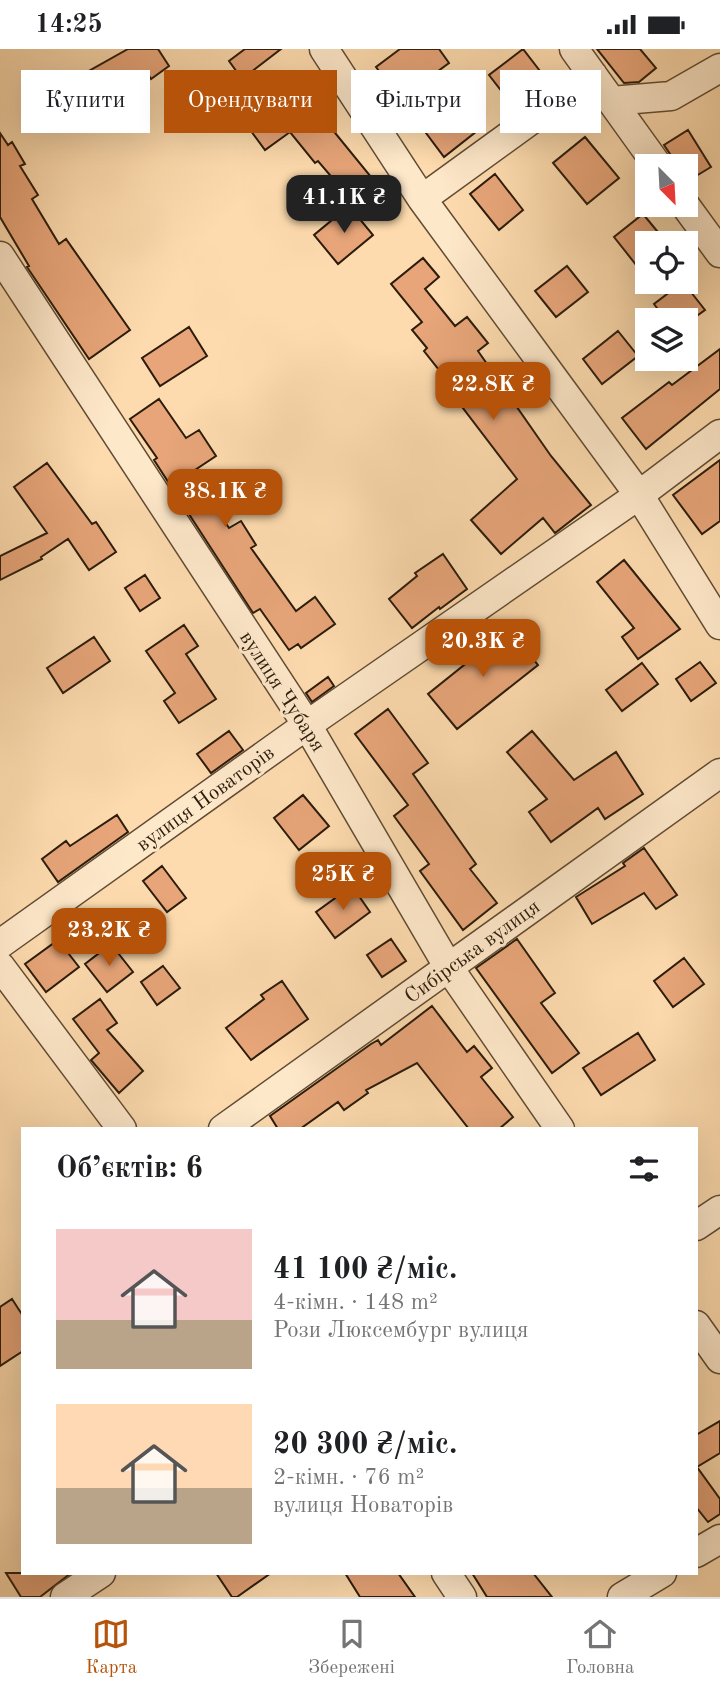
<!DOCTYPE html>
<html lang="uk">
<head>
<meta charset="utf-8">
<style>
  body { margin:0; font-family:"Old Standard TT",serif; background:#f6f6f6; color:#202124; height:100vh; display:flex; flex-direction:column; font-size:26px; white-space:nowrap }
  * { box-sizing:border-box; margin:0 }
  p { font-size:23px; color:#757577 }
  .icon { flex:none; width:38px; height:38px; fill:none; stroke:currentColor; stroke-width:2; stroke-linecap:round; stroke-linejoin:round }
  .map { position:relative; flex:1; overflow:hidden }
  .sheet { position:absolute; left:21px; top:1078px; width:677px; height:448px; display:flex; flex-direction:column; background:#fff; border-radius:0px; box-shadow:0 7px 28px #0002 }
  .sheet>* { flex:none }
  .hud { position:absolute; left:21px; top:21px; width:679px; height:63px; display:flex; gap:14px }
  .needle { width:46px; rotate:156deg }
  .buttons { position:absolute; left:635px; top:105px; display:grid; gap:14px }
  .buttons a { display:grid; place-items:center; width:63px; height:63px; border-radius:0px; background:#fff; box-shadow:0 7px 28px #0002; font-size:35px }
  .price { position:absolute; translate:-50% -60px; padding:0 16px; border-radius:14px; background:#b45309; color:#fff; font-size:23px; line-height:46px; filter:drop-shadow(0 2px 4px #0008) }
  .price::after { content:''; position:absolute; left:50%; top:42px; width:21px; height:16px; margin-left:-10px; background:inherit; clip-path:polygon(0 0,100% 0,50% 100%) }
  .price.active { background:#222; color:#fff }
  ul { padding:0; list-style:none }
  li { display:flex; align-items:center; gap:21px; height:175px; padding:0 35px }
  li span { display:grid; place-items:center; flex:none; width:196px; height:140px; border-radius:0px; color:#555 }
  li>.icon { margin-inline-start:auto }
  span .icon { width:84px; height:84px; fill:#fffc; stroke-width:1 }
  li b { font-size:30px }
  h2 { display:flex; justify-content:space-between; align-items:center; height:84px; padding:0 35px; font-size:30px }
  .tag { padding:0 24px; border-radius:0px; background:#fff; box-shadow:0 7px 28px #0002; font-size:24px; line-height:63px }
  .tag.active { background:#b45309; color:#fff }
  .status { display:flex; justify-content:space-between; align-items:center; height:49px; padding:0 35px; background:#fff; direction:ltr }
  .status svg { height:19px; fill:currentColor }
  .tabs { display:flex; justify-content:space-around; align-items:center; height:98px; border-top:2px solid #e0e0e0; background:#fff; font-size:19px; color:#757577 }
  .tabs a { display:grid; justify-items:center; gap:4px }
  .tabs .active { color:#b45309 }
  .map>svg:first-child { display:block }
  .building { fill:#e7a579; stroke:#2b1c0c; stroke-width:2 }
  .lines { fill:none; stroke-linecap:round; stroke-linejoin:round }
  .minor-casing { stroke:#604c34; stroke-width:31 }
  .minor { stroke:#fee8ca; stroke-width:28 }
  .labels { text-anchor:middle; stroke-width:6; stroke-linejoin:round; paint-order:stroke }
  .street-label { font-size:21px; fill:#2b1c0c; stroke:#fee8ca }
</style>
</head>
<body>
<div class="status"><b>14:25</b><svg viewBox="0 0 49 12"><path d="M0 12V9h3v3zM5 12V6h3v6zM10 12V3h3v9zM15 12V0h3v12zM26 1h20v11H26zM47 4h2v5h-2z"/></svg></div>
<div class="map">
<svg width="720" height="1548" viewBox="0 0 720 1548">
  <rect width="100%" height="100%" fill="#fddbae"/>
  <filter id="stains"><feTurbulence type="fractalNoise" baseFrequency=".00286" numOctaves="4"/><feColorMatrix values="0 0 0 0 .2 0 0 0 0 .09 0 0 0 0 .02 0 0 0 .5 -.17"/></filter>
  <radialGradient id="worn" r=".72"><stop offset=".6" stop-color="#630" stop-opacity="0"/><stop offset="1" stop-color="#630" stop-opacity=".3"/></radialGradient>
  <path class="building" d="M128 0H158L169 17 151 30 148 25 95 55 80 27Z
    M245 0H281L242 30 229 12Z
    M400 0H439L449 14 400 50 376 18Z
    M523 0 550 35 516 61 489 26Z
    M597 0H640L656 19 639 33 624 34Z
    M302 38 319 62 318 63 376 134 353 153 318 112 315 114 290 83 265 101 248 78Z
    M455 55 477 82 444 108 423 80Z
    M688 81 711 118 686 133V117H674L672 108 664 96Z
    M0 84 8 96 12 93 25 115 20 117 38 146 32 150 59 195 66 190 130 281 89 310 27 218 29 217 0 168Z
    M585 88 619 129 587 155 553 114Z
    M495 125 523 161 499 181 470 145Z
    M349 157 373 186 338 215 314 186Z
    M643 165 667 194H648V208L637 217 614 188Z
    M423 209 439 228 425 240 455 277 467 268 488 294 478 302 551 407 591 456 555 484 543 469 501 505 471 471 517 430 450 342 454 340 424 302 427 299 412 281 422 273 391 235Z
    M567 217 588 243 556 268 535 242Z
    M683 233 705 261 691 271H666L654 255Z
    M189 278 207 307 160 337 142 309Z
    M618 282 638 307 602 335 583 310Z
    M720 300V340L646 400 622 369 669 333 672 336Z
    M159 350 186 389 199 381 216 407 192 423 229 479 241 472 256 496 251 499 296 562 315 548 335 575 301 599 298 595 289 601 260 560 253 564 154 411 157 409 130 370Z
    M720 411V472L702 485 673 446Z
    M47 414 92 475 96 473 116 503 89 521 68 490 41 508 42 510 0 531V507L47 484 14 438Z
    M443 505 467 540 440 560 439 558 412 579 389 550 417 527 415 524Z
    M624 511 680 580 638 610 622 588 634 579 597 533Z
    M145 526 160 549 140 562 125 539Z
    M184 576 198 597 186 605 216 650 179 674 164 652 175 644 146 602Z
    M509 580 538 616 457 680 428 645Z
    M94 588 110 612 63 644 47 619Z
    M700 613 716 634 691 652 676 630Z
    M642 614 658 635 622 662 606 641Z
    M328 628 334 637 312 653 306 644Z
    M388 660 428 714 413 725 476 815 470 820 497 854 463 881 420 822 429 815 394 767 408 756 355 685Z
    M229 682 243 701 211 724 197 705Z
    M532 682 574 731 616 703 643 745 605 770 598 759 551 793 529 763 547 750 507 703Z
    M303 746 329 777 299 801 274 769Z
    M117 766 128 783 58 833 42 810 66 792 70 797Z
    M644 799 677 846 656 860 644 844 592 875 576 848 625 817 623 814Z
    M162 817 186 849 167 863 143 832Z
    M352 837 370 863 335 889 316 863Z
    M391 890 406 912 382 928 367 906Z
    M517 890 555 944 541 954 579 1004 552 1024 476 919Z
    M58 891 79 918 46 943 25 915Z
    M111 895 133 923 107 943 85 915Z
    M684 909 704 935 673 958 654 932Z
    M163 917 180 939 157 956 141 933Z
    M282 932 308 970 251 1011 226 979 264 950 261 946Z
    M100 950 117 974 107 981 143 1022 119 1044 91 1011 99 1004 73 970Z
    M432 957 467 1003 474 997 492 1019 481 1028 513 1068 499 1080H469L417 1014 366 1041 368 1044 344 1061 338 1053 300 1080H278L270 1067 371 995 378 991 381 996Z
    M638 984 655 1011 601 1046 583 1019Z
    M12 1250 23 1267V1302L0 1317V1258Z
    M720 1372V1404L697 1418 720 1450V1465L708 1473 696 1458V1386Z
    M6 1524H71L40 1548H21Z
    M216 1524H271L237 1548H232Z
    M345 1524H398L415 1548H360Z
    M472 1524H533L552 1548H487Z"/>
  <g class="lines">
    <defs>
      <path id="minor" d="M324 0 422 150 639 446 720 576
        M574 0 658 117
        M611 52 671 47 720 19
        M422 150 593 26
        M685 156 720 204
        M0 207 307 676 449 919 560 1080
        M0 895 307 676 639 446 720 385
        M0 917 122 1080
        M223 1080 720 724
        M696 1177 720 1161
        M696 1276 720 1310
        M696 1504 720 1490
        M446 1524 462 1548
        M65 1548 101 1524
        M622 1548 662 1524"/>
    </defs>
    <use href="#minor" class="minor-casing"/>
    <use href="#minor" class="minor"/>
  </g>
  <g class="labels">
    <g class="street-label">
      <text transform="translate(283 642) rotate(57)" y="7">вулиця Чубаря</text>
      <text transform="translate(205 749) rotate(-36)" y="7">вулиця Новаторів</text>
      <text transform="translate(472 902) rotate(-36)" y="7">Сибірська вулиця</text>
    </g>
  </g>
  <rect width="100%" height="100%" filter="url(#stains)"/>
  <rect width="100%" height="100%" fill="url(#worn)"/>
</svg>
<div class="buttons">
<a><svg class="needle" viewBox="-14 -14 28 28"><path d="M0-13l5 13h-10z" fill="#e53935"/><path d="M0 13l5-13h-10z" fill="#757577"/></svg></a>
<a><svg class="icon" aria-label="locate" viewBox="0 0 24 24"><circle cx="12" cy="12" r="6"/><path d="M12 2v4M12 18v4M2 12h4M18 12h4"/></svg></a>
<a><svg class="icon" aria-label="layers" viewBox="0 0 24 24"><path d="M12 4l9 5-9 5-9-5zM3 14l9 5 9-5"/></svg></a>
</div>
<b class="price active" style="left:344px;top:186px">41.1K ₴</b>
<b class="price" style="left:493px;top:373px">22.8K ₴</b>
<b class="price" style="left:225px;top:480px">38.1K ₴</b>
<b class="price" style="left:483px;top:630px">20.3K ₴</b>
<b class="price" style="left:343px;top:863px">25K ₴</b>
<b class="price" style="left:109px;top:919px">23.2K ₴</b>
<div class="hud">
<a class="tag">Купити</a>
<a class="tag active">Орендувати</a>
<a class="tag">Фільтри</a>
<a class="tag">Нове</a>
</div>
<section class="sheet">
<h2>Об’єктів: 6<svg class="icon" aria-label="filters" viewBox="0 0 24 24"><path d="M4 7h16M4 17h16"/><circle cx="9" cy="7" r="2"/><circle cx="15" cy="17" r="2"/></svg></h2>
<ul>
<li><span style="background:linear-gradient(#f6c9c9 65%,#b9a48a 0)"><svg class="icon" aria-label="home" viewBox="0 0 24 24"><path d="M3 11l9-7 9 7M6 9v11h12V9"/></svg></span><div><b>41 100 ₴/міс.</b><p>4-кімн. · 148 m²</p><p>Рози Люксембург вулиця</p></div></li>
<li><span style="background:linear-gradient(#ffd9b3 60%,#b9a48a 0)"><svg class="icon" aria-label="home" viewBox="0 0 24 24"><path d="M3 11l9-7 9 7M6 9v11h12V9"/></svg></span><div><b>20 300 ₴/міс.</b><p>2-кімн. · 76 m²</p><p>вулиця Новаторів</p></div></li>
</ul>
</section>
</div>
<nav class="tabs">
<a class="active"><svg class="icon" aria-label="map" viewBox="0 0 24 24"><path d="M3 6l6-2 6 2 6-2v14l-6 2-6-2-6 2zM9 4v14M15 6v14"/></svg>Карта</a>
<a><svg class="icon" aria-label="saved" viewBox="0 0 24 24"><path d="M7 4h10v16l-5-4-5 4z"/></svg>Збережені</a>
<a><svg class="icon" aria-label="home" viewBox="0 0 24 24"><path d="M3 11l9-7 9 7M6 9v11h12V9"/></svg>Головна</a>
</nav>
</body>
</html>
